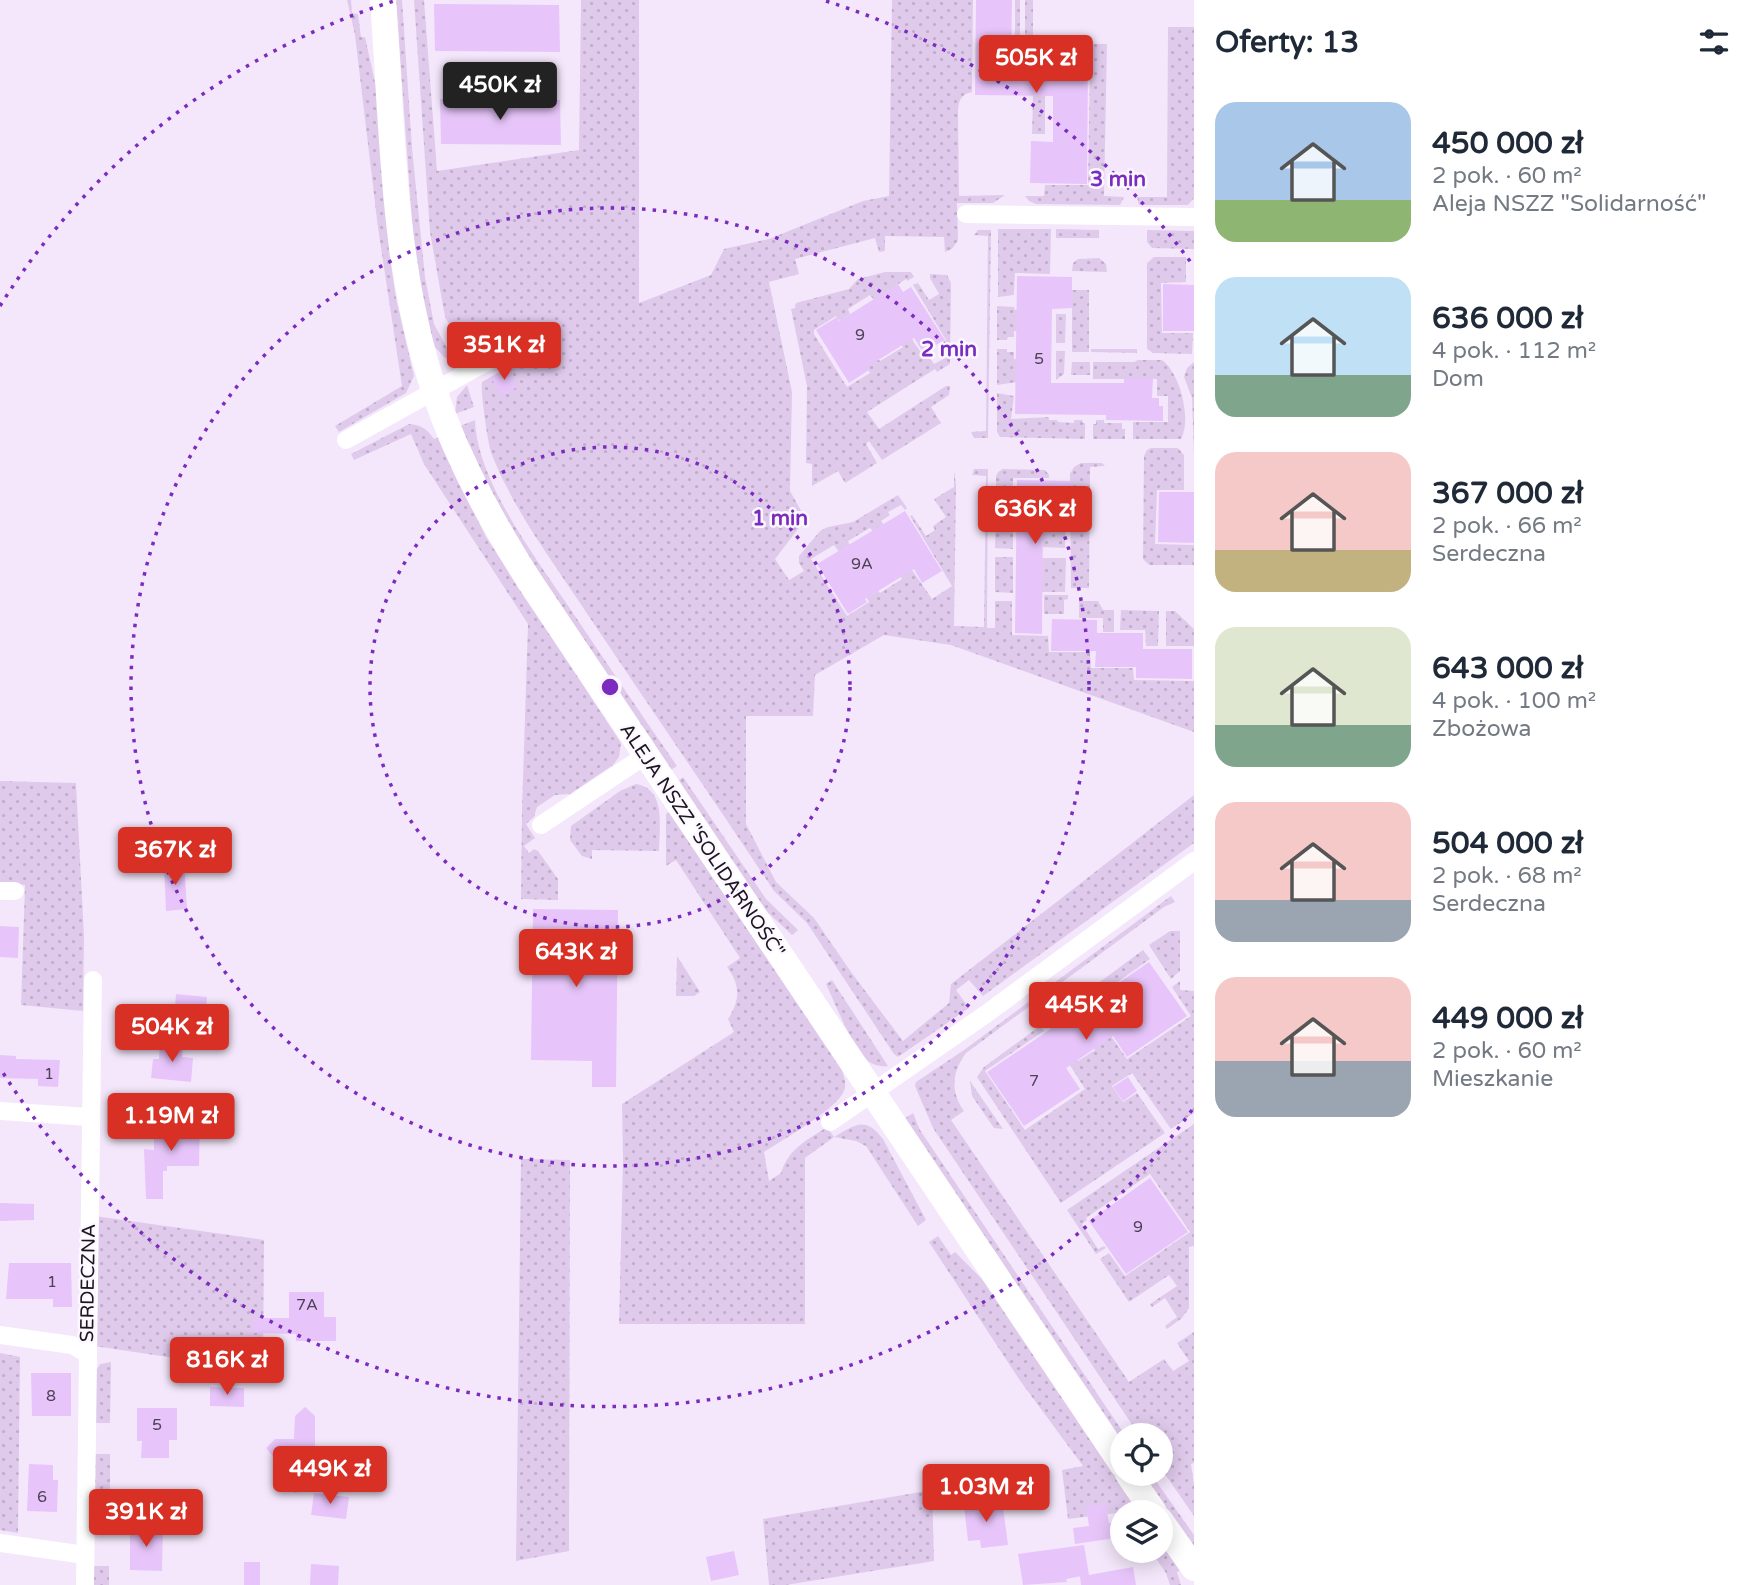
<!DOCTYPE html>
<html lang="pl">
<head>
<meta charset="utf-8">
<style>
  body { margin:0; font-family:"Varela Round",sans-serif; background:#f2f2f3; color:#1f2937; height:100vh; display:flex; flex-direction:column; font-size:26px; white-space:nowrap }
  * { box-sizing:border-box; margin:0 }
  p { font-size:23px; color:#747a83 }
  .icon { flex:none; width:38px; height:38px; fill:none; stroke:currentColor; stroke-width:2; stroke-linecap:round; stroke-linejoin:round }
  .map { position:relative; flex:1; overflow:hidden }
  .drawer { display:flex; flex-direction:column; background:#fff; width:560px }
  .drawer>* { flex:none }
  .tools { position:absolute; left:1110px; top:1423px; display:grid; gap:14px }
  .tools a { display:grid; place-items:center; width:63px; height:63px; border-radius:50%; background:#fff; box-shadow:0 4px 18px #0003; font-size:35px }
  .price { position:absolute; translate:-50% -60px; padding:0 16px; border-radius:7px; background:#d93025; color:#fff; font-size:23px; line-height:46px; filter:drop-shadow(0 2px 4px #0008) }
  .price::after { content:''; position:absolute; left:50%; top:42px; width:21px; height:16px; margin-left:-10px; background:inherit; clip-path:polygon(0 0,100% 0,50% 100%) }
  .price.current { background:#222; color:#fff }
  ul { padding:0; list-style:none }
  li { display:flex; align-items:center; gap:21px; height:175px; padding:0 21px }
  li span { display:grid; place-items:center; flex:none; width:196px; height:140px; border-radius:21px; color:#555 }
  li>.icon { margin-inline-start:auto }
  span .icon { width:84px; height:84px; fill:#fffc; stroke-width:1 }
  li b { font-size:30px }
  h2 { display:flex; justify-content:space-between; align-items:center; height:84px; padding:0 21px; font-size:30px }
  main { display:flex; flex:1; min-height:0 }
  .map>svg:first-child { display:block }
  .green { fill:url(#green-dots) }
  .building { fill:#e7c5fa }
  .lines { fill:none; stroke-linecap:round; stroke-linejoin:round }
  .street { stroke:#fff; stroke-width:18 }
  .secondary { stroke:#fff; stroke-width:26 }
  .ring { fill:none; stroke:#7b2cbf; stroke-width:3.5; stroke-dasharray:3.5 7 }
  .labels { text-anchor:middle; stroke-width:5; stroke-linejoin:round; paint-order:stroke }
  .number-label { font-size:16px; fill:#4f4156 }
  .street-label { font-size:19px; fill:#1c1520; stroke:#fcf8ff }
  .centre { fill:#7b2cbf; stroke:#fcf8ff; stroke-width:3.5 }
  .ring-label { font-size:21px; text-anchor:middle; font-weight:bold; fill:#7b2cbf; stroke:#fcf8ff; stroke-width:5; stroke-linejoin:round; paint-order:stroke }
</style>
</head>
<body>
<main>
<div class="map">
<svg width="1194" height="1585" viewBox="0 0 1194 1585">
  <defs>
    <pattern id="green-dots" width="8" height="8" patternUnits="userSpaceOnUse" patternTransform="scale(1.75)"><rect width="8" height="8" fill="#e0caec"/><path d="M2 2h.1M6 6h.1" fill="none" stroke="#c0adca" stroke-width="1.8" stroke-linecap="round"/></pattern>
  </defs>
  <rect width="100%" height="100%" fill="#f4e7fb"/>
  <path class="green" d="M347 0H351L352 13 358 14 361 37H365L376 87 389 251 396 298 414 376 406 393 339 432 335 426 402 386 378 228 355 35Z
    M396 0H402L412 148 425 277 434 324 454 361 444 357 433 345 419 281 413 235Z
    M414 0H424L437 171 579 150 581 0H639V303L711 275 724 249 769 239 863 201 889 196 892 0H973L972 92C962 94 959 99 958 110L959 196 1005 195 993 203H957L958 240 952 249 945 252 944 237 885 236V251L879 252 875 238 795 259 799 274 769 282 792 392 790 491 804 516 801 525 775 559 789 580 804 571 799 563V556L820 531 828 527 853 522 898 495 907 508 905 510 901 505 888 512 890 515 881 521 884 525 874 532 870 528 848 541 850 546 840 553 834 545 811 559 847 616 869 602 865 595 876 588 880 593 902 579 899 573 910 567 932 599 952 586 910 516 912 515 926 536 935 530 933 526 946 517 934 499 954 487V469L956 486 954 626 984 627 986 476 972 475 974 469H988L987 628H995V601H1012V635L1048 636 1049 652H1090L1091 668H1133L1134 680 1194 681V732L951 645 884 635 815 675 813 716H746V824L776 882 814 918 851 972 903 1041 949 1003 951 984 1194 795V843L983 996 969 980 956 990 969 1008 898 1057 894 1054 807 923 774 891C713 799 651 709 590 618 556 566 515 513 492 455 488 446 480 389 482 382L525 357 510 331 470 353 464 352 445 317 430 232Z
    M1015 0H1020V48L1024 61H1015Z
    M1025 0H1033V43L1107 44 1104 196 1124 197 1120 205 1036 204 1029 201 1025 196H1044L1045 185H1088L1090 62 1029 61 1025 47Z
    M1168 27H1194V198L1188 205H1139L1137 197H1167Z
    M1033 96H1045V134H1032Z
    M998 229H1051L1050 274 1015 273 1014 295 998 297Z
    M1056 229 1099 230V238H1056Z
    M978 230H991L988 438H974L971 432 986 431 988 236 974 235Z
    M1147 230 1194 231V249L1152 248 1147 242Z
    M1154 257H1186V282L1161 283 1162 333H1193L1192 354 1153 353 1147 349V263Z
    M1099 258 1106 264 1107 272 1072 271 1073 263 1078 259Z
    M885 272H911L914 277 907 281 906 279 874 300 870 295 848 309 850 314 840 321 836 316 814 330V334L847 387 870 373 866 366 878 359 880 361 903 347 901 344 911 338 922 354 926 352 934 364 949 356 942 343 946 340 913 285 918 283 929 300 939 294 930 278V274L947 275 951 283 950 364 937 372 935 369 867 412 879 429 946 386H950L949 395 931 407 941 423 882 460 869 441 866 444 877 463 845 483 838 471 812 486V464L806 463 807 386 791 309 795 308 796 303 849 289 858 279Z
    M1072 290H1089V352H1072Z
    M997 306 1014 307 1015 310H1017V331H1014V337H1008L1007 340H997Z
    M1056 314H1066L1065 343H1056Z
    M997 349H1007V352H1014V359H1017V382L997 385Z
    M1091 349H1137V353L1091 352Z
    M1056 351H1065L1064 374 1056 380Z
    M1138 360H1162C1180 373 1192 419 1181 439H1133V422H1168V396H1157V379H1093V362H1134Z
    M1072 362H1090V375H1071Z
    M1194 362V455L1192 398 1184 377 1187 368Z
    M467 385 474 407 455 414 457 397Z
    M997 393 1014 396 1011 419 1049 417V420H1057L1058 422 1074 423V420H1082L1083 423H1085V439L1000 437 997 432Z
    M475 420C477 484 542 566 577 619 610 668 643 717 677 766L671 770 508 526 460 426Z
    M1096 420H1104V423H1122V429H1125V439H1093V424H1096Z
    M409 424C421 425 427 429 434 439L438 438 486 537 621 743 619 757 613 765 570 794 555 795 537 807 534 817 526 824 535 838 524 846 529 853 534 849 538 851 558 879V900L521 899 522 810 528 624 424 464 411 434 354 460 351 454Z
    M1151 448H1178L1184 455V490H1157L1155 544 1194 545V565H1149L1143 559 1144 456 1147 450Z
    M1081 463H1102L1105 466 1090 467 1089 588H1071L1070 474 1074 467Z
    M1003 469 1045 470 1049 475V478H1013V505H996V476L998 472Z
    M996 514H1013V549L995 548Z
    M1043 520H1066L1065 548 1043 547Z
    M995 557H1013V593L995 592Z
    M1042 558H1066L1065 592H1042Z
    M1044 595H1068V599L1064 600V614H1044Z
    M1079 601H1098L1103 610H1114V632H1103V618H1079Z
    M1121 610 1159 611 1158 646H1146L1145 630H1120Z
    M1166 611H1175L1194 629V646H1166Z
    M683 777 766 899 798 930 792 935 764 909 678 781Z
    M0 781 76 783 84 936 83 1011 21 1005 25 885 0 883Z
    M636 784C667 789 659 828 659 851L592 850V859L582 856 570 840 571 826 620 791Z
    M669 812 842 1070C844 1077 847 1084 844 1091 837 1109 782 1140 764 1152L769 1181 781 1173C789 1148 806 1141 827 1127L834 1137C856 1124 865 1116 883 1139L926 1220 918 1226 866 1146 856 1141 834 1137 805 1158V1324H619L623 1160 622 1104 734 1032 728 1019C740 1000 741 986 727 967L740 958 676 860 666 866V814Z
    M1171 896 1175 902 1164 907 966 1053C952 1072 950 1091 964 1111L951 1120 1129 1382 1164 1359 1173 1371 1189 1361 1177 1343 1194 1332V1463L1191 1464 1194 1485V1516L1160 1467V1435H1139L933 1128 915 1086 916 1082 964 1050Z
    M1170 931H1180V971L1171 979 1149 945Z
    M1143 950 1150 959 1088 1003 1127 1059 1191 1016 1172 987 1180 981V990L1194 991V1113L1171 1129 1132 1073 1112 1086 1123 1102 1137 1093 1165 1133 1061 1203 977 1077 984 1067 1040 1026 1044 1031 985 1071 1025 1130 1085 1089 1066 1059 1069 1056 1045 1021 1049 1019 1078 1061 1095 1050 1066 1007Z
    M677 956 700 992 694 996H676Z
    M832 980 888 1066C881 1067 872 1065 867 1060 852 1047 835 1003 826 984Z
    M970 1081 1003 1129 994 1128 972 1096Z
    M913 1113 920 1130 1125 1435H1122V1442L904 1119Z
    M1194 1124V1246L1189 1247V1308L1182 1318 1167 1329 1165 1326 1177 1317 1165 1298 1152 1307 1150 1304 1177 1286 1169 1275 1129 1302 1100 1259 1109 1253 1125 1276 1190 1232 1150 1174 1086 1218 1087 1220 1082 1224 1098 1249 1104 1246 1106 1248 1096 1254 1067 1210Z
    M521 1159 570 1160 569 1551 516 1561Z
    M95 1216 264 1240 263 1371 94 1346Z
    M938 1236 951 1255 955 1252 983 1280 1139 1512H1125L1068 1519 1062 1470 1083 1466 1021 1382 929 1242Z
    M0 1353 20 1357 18 1533 0 1530Z
    M111 1362 110 1423H91L93 1375 100 1364Z
    M96 1454H110V1528H96L91 1521 93 1458Z
    M1142 1474H1151L1194 1535V1547Z
    M932 1490 934 1561 786 1585H769L763 1519Z
    M1160 1542 1180 1570 1177 1572 1181 1585H1170L1166 1573 1151 1551 1160 1550Z
    M90 1566H109V1585H90Z"/>
  <path class="building" d="M976 0H1012L1011 63 1088 64 1087 184 1030 183 1031 141 1053 142V96L975 95Z
    M434 4 559 5 560 52 435 51Z
    M440 99 560 100 561 145 441 144Z
    M1017 276 1072 277V308L1052 309 1051 383H1124V378H1153L1152 398H1159V406H1163V421L1106 420V415L1015 414Z
    M898 284 903 292 911 287 945 340 923 352 914 338 867 367 869 370 849 383 816 330 837 317 839 321Z
    M1163 284 1194 285V331H1163Z
    M507 369 517 387 502 396 491 378Z
    M1017 480 1072 481V515H1043L1042 634 1015 633Z
    M1159 492H1194V543L1158 542Z
    M905 511 942 571 922 583 914 569 865 599 867 602 848 614 817 564Z
    M1052 619 1097 620V633H1143V649H1192V679L1136 678V667H1095L1096 651H1051Z
    M184 863 187 909 166 911 164 865Z
    M533 909 618 910 616 1087H592V1061L531 1060Z
    M0 926 19 927 18 958 0 957Z
    M1149 962 1187 1016 1127 1057 1113 1036 1066 1068 1080 1089 1024 1126 987 1072 1055 1026 1052 1022 1067 1012 1071 1016Z
    M176 994 207 997 205 1022 174 1019Z
    M160 1042 183 1044 182 1057 193 1058 191 1082 151 1078 153 1059H159Z
    M0 1055 16 1056V1059L60 1060 58 1087 38 1086V1079L0 1078Z
    M1128 1077 1137 1091 1123 1101 1113 1087Z
    M159 1120 200 1121 199 1166H167V1171H163V1199H146L144 1149 154 1150V1138H158Z
    M1150 1178 1188 1232 1126 1274 1089 1221Z
    M0 1203 34 1204V1220L0 1221Z
    M9 1263H71L72 1307H53V1299H6Z
    M289 1292H324V1317H336V1341H296V1334L253 1333V1318H289Z
    M31 1373H71V1416H32Z
    M210 1387 244 1388V1407L210 1406Z
    M305 1407 315 1416V1451H307L306 1491 294 1493 287 1485V1459H275L266 1448 275 1439H294L295 1416Z
    M137 1408H177V1440H169V1458H141L142 1441H137Z
    M29 1464 53 1465V1480H58L57 1512 27 1511Z
    M314 1493 349 1497 346 1519 311 1515Z
    M1002 1500 1008 1545 981 1548 980 1540 968 1541 964 1505Z
    M1106 1504 1109 1523 1122 1521V1537L1075 1544 1073 1528 1089 1526 1086 1506Z
    M130 1528 163 1529 162 1571 130 1570Z
    M1084 1545 1089 1575 1133 1567 1136 1585H1081L1080 1576H1082L1066 1579 1067 1582 1023 1585 1018 1554Z
    M734 1551 739 1575 711 1581 706 1557Z
    M244 1562H260V1585H244Z
    M311 1564 339 1566 338 1585H310Z"/>
  <g class="lines">
    <path class="street" d="M966 214 1194 217
      M346 440 517 345
      M541 825 646 755
      M0 891H15
      M0 1111 89 1117
      M830 1122 986 1014 1194 861
      M0 1335 72 1345 86 1353
      M0 1543 85 1555
      M85 1585 93 980"/>
    <path class="secondary" d="M383 0C392 119 392 242 424 357 446 439 485 511 530 582L1122 1464
      M1128 1474 1154 1512
      M1160 1520 1194 1568"/>
  </g>
  <g class="ring">
    <circle cx="610" cy="687" r="240"/>
    <circle cx="610" cy="687" r="479"/>
    <path d="M1192 1110A719 719 0 0 1 0 1068M0 306A719 719 0 0 1 394 1M826 1A719 719 0 0 1 1192 264"/>
  </g>
  <g class="labels">
    <g class="number-label">
      <text x="860" y="340">9</text>
      <text x="1039" y="364">5</text>
      <text x="862" y="569">9A</text>
      <text x="49" y="1079">1</text>
      <text x="1034" y="1086">7</text>
      <text x="1138" y="1232">9</text>
      <text x="52" y="1287">1</text>
      <text x="307" y="1310">7A</text>
      <text x="51" y="1401">8</text>
      <text x="157" y="1430">5</text>
      <text x="42" y="1502">6</text>
    </g>
    <g class="street-label">
      <text transform="translate(703 840) rotate(56)" y="7">ALEJA NSZZ "SOLIDARNOŚĆ"</text>
      <text transform="translate(87 1283) rotate(-89)" y="7">SERDECZNA</text>
    </g>
  </g>
  <circle cx="610" cy="687" r="10" class="centre"/>
  <g class="ring-label">
    <text x="1118" y="186">3 min</text>
    <text x="949" y="356">2 min</text>
    <text x="780" y="525">1 min</text>
  </g>
</svg>
<div class="tools">
<a><svg class="icon" aria-label="locate" viewBox="0 0 24 24"><circle cx="12" cy="12" r="6"/><path d="M12 2v4M12 18v4M2 12h4M18 12h4"/></svg></a>
<a><svg class="icon" aria-label="layers" viewBox="0 0 24 24"><path d="M12 4l9 5-9 5-9-5zM3 14l9 5 9-5"/></svg></a>
</div>
<b class="price" style="left:1036px;top:95px">505K zł</b>
<b class="price current" style="left:500px;top:122px">450K zł</b>
<b class="price" style="left:504px;top:382px">351K zł</b>
<b class="price" style="left:1035px;top:546px">636K zł</b>
<b class="price" style="left:175px;top:887px">367K zł</b>
<b class="price" style="left:576px;top:989px">643K zł</b>
<b class="price" style="left:1086px;top:1042px">445K zł</b>
<b class="price" style="left:172px;top:1064px">504K zł</b>
<b class="price" style="left:171px;top:1153px">1.19M zł</b>
<b class="price" style="left:227px;top:1397px">816K zł</b>
<b class="price" style="left:330px;top:1506px">449K zł</b>
<b class="price" style="left:986px;top:1524px">1.03M zł</b>
<b class="price" style="left:146px;top:1549px">391K zł</b>
</div>
<section class="drawer">
<h2>Oferty: 13<svg class="icon" aria-label="filters" viewBox="0 0 24 24"><path d="M4 7h16M4 17h16"/><circle cx="9" cy="7" r="2"/><circle cx="15" cy="17" r="2"/></svg></h2>
<ul>
<li><span style="background:linear-gradient(#a9c7e8 70%,#8fb573 0)"><svg class="icon" aria-label="home" viewBox="0 0 24 24"><path d="M3 11l9-7 9 7M6 9v11h12V9"/></svg></span><div><b>450 000 zł</b><p>2 pok. · 60 m²</p><p>Aleja NSZZ &quot;Solidarność&quot;</p></div></li>
<li><span style="background:linear-gradient(#bfe0f5 70%,#7fa58c 0)"><svg class="icon" aria-label="home" viewBox="0 0 24 24"><path d="M3 11l9-7 9 7M6 9v11h12V9"/></svg></span><div><b>636 000 zł</b><p>4 pok. · 112 m²</p><p>Dom</p></div></li>
<li><span style="background:linear-gradient(#f6c9c9 70%,#c2b280 0)"><svg class="icon" aria-label="home" viewBox="0 0 24 24"><path d="M3 11l9-7 9 7M6 9v11h12V9"/></svg></span><div><b>367 000 zł</b><p>2 pok. · 66 m²</p><p>Serdeczna</p></div></li>
<li><span style="background:linear-gradient(#dfe7d0 70%,#7fa58c 0)"><svg class="icon" aria-label="home" viewBox="0 0 24 24"><path d="M3 11l9-7 9 7M6 9v11h12V9"/></svg></span><div><b>643 000 zł</b><p>4 pok. · 100 m²</p><p>Zbożowa</p></div></li>
<li><span style="background:linear-gradient(#f6c9c9 70%,#9aa5b1 0)"><svg class="icon" aria-label="home" viewBox="0 0 24 24"><path d="M3 11l9-7 9 7M6 9v11h12V9"/></svg></span><div><b>504 000 zł</b><p>2 pok. · 68 m²</p><p>Serdeczna</p></div></li>
<li><span style="background:linear-gradient(#f6c9c9 60%,#9aa5b1 0)"><svg class="icon" aria-label="home" viewBox="0 0 24 24"><path d="M3 11l9-7 9 7M6 9v11h12V9"/></svg></span><div><b>449 000 zł</b><p>2 pok. · 60 m²</p><p>Mieszkanie</p></div></li>
</ul>
</section>
</main>
</body>
</html>
